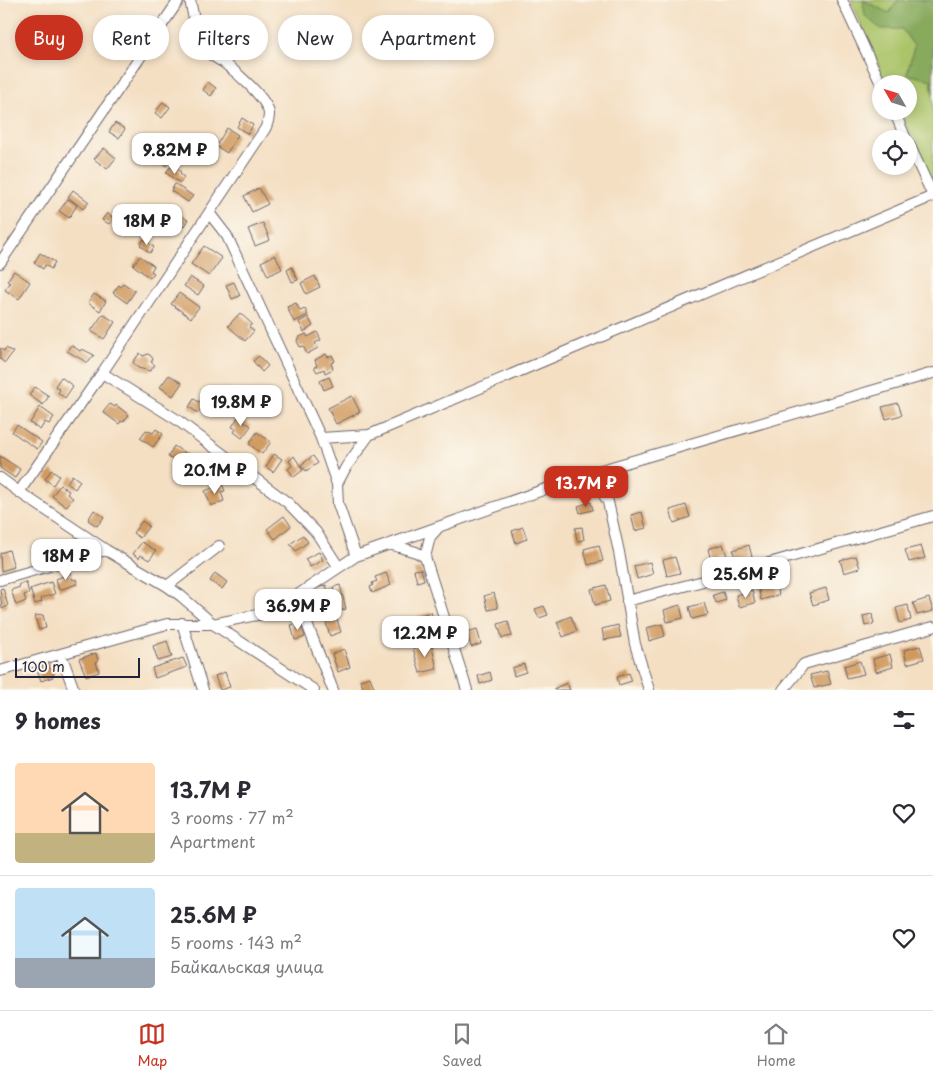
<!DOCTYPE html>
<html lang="en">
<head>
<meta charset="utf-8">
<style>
  body { margin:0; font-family:"Playpen Sans",sans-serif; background:#f2f2f3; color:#2b2b33; height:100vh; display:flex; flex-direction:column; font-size:19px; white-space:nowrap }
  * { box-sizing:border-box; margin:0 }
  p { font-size:16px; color:#7c7c81 }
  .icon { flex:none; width:28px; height:28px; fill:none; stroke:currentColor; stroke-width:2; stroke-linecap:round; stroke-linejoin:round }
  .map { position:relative; height:690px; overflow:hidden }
  .panel { display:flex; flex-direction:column; background:#fff; flex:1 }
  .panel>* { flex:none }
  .top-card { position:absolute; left:15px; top:15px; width:500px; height:45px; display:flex; gap:10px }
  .needle { width:32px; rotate:309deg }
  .tools { position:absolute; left:872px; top:75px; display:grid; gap:10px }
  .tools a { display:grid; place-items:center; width:45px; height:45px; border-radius:50%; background:#fff; box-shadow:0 2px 8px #0003; font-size:25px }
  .scale { position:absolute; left:15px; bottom:12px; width:125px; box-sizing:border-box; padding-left:5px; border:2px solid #22223b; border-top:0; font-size:14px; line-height:18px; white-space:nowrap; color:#22223b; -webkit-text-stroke:4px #fbf7ec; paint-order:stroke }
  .price { position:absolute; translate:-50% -42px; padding:0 11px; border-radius:10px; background:#fff; color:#222; font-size:16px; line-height:32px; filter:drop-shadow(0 1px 2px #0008) }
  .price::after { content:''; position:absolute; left:50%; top:30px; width:15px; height:11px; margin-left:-8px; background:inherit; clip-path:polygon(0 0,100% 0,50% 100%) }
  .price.on { background:#c8321e; color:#fff }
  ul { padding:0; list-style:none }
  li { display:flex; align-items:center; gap:15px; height:125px; padding:0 15px }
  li+li { border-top:1px solid #e1e1e2 }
  li span { display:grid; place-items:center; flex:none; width:140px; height:100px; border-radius:5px; color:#555 }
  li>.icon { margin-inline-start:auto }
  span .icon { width:60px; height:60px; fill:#fffc; stroke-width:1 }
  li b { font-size:21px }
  h2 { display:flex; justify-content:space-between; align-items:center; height:60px; padding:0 15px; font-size:21px }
  .chip { padding:0 18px; border-radius:22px; background:#fff; box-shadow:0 2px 8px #0003; font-size:18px; line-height:45px }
  .chip.on { background:#c8321e; color:#fff }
  .menu { display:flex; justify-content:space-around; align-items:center; height:70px; border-top:1px solid #e1e1e2; background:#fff; font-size:14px; color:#7c7c81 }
  .menu a { display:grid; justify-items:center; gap:2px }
  .menu .on { color:#c8321e }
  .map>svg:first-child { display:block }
  .green { fill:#abc469; stroke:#667352 }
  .forest { fill:#88aa5d; stroke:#55664c }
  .building { fill:#d09a5e }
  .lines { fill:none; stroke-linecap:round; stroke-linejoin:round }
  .minor-casing { stroke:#6c646b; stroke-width:12 }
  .minor { stroke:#fff; stroke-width:10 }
</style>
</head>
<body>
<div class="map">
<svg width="933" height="690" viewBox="0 0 933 690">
  <rect width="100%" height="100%" fill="#fbf7ec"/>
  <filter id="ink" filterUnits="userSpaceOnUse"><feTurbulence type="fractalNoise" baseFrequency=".02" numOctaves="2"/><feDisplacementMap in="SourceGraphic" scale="10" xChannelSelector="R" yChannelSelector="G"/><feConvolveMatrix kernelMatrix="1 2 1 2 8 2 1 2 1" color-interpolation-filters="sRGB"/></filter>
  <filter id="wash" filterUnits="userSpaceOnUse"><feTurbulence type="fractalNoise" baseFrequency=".0096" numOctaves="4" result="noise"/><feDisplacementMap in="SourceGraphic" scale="20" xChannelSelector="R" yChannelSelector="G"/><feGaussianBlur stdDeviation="1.12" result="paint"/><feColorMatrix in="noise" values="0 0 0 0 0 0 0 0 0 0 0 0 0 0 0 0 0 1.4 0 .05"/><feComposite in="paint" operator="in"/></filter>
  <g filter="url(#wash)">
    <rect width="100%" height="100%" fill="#f4dfc3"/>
    <path class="green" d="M851 0H933V184L899 111H909V84H886Z"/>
    <path class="forest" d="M863 0 889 13 898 0H933V95L931 80 907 74 914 46 902 29H881L865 16Z"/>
    <g id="blocks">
      <path class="building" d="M208 82 216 88 211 96 203 90Z
        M163 102 170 107 162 118 155 113Z
        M242 118 253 125 248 134 237 127Z
        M115 123 125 129 119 138 109 132Z
        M227 128 238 135 227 153 216 146Z
        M198 143 208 149 204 154 195 148Z
        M104 148 116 158 107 169 94 159Z
        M162 152 171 159 166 166 157 159Z
        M170 167 174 170 176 168 181 172 180 174 184 177 180 183 166 173Z
        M175 184 193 196 188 202 171 191Z
        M259 188 268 204 252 212 244 196Z
        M73 190 89 202 83 209 68 197Z
        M68 199 77 205 69 218 59 211Z
        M107 213 114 218 109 224 102 220Z
        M179 214 188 220 183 227 174 221Z
        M159 216 176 226 170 235 153 224Z
        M263 223 270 240 255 246 248 229Z
        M144 239 154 247 150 253 140 245Z
        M204 246 222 258 209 276 191 264Z
        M40 253 55 262 51 269 45 265 43 269 34 263Z
        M275 255 282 269 268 276 261 262Z
        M140 256 154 266 151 271 154 273 150 278 133 265Z
        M292 267 298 280 292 282 287 270Z
        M14 271 30 282 19 299 5 290 10 283 7 281Z
        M315 276 320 287 306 294 301 283Z
        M190 277 204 286 198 295 184 286Z
        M234 282 240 296 232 299 226 285Z
        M123 283 135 291 127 303 113 293 119 285 121 287Z
        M179 293 199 307 191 318 171 304Z
        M94 294 106 301 100 311 88 303Z
        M296 303 300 311 305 309 308 315 294 322 287 307Z
        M240 313 252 324 249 327 254 331 245 341 228 326Z
        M103 314 115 322 104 339 91 331Z
        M308 317 313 326 304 332 299 322Z
        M317 332 321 340 315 343 318 348 307 354 303 346 300 347 297 341 298 338 306 334 308 337Z
        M71 345 80 351 82 349 94 355 88 363 67 351Z
        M0 348 4 351 6 348 13 352 5 363 0 359Z
        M140 353 143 356 148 354 151 356 153 359 151 362 155 365 150 371 138 368 133 362Z
        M326 354 328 357 332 355 335 361 331 363 333 369 325 373 324 369 317 372 314 367 317 366 315 360Z
        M259 356 268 366 262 372 253 361Z
        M169 375 182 383 173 396 160 387Z
        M61 377 73 386 65 398 58 393 60 390 55 386Z
        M329 377 333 386 324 390 320 381Z
        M35 387 49 396 43 405 29 395Z
        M220 393 232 400 226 410 214 403Z
        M352 396 360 412 336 424 328 408Z
        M194 399 199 402 201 400 207 404 204 409 202 408 198 413 189 407Z
        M898 403 902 415 886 419 882 407Z
        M110 404 115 407 116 405 129 415 123 422 121 421 119 424 103 412Z
        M40 407 54 417 49 424 45 422 40 430 30 423Z
        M238 417 251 426 242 438 234 432 236 429 232 427Z
        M17 425 42 442 37 449 12 432Z
        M156 429 163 434 153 447 140 438 146 430 153 433Z
        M257 432 271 442 262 454 249 444Z
        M174 446 190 456 183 466 168 457Z
        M274 454 282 459 273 472 266 467Z
        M0 456 20 469 15 478 0 468Z
        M294 456 303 470 294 477 288 469 292 466 289 461Z
        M313 456 318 463 306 471 301 465Z
        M51 470 59 476 53 485 45 479Z
        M72 475 80 481 75 489 67 483Z
        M222 484 225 491 221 492 224 501 211 506 205 491Z
        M60 485 69 491 67 494 73 498 66 507 52 496Z
        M591 502 593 510 580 513 578 506Z
        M686 505 690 517 674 523 670 510Z
        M94 510 104 517 97 526 88 520Z
        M642 512 646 528 635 531 631 515Z
        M284 516 291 526 275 539 267 529Z
        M142 521 149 526 140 538 133 533Z
        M523 527 527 539 516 543 512 531Z
        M582 527 584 540 577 541 575 528Z
        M303 535 308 542 296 551 290 544Z
        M142 542 156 551 149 560 141 555 139 558 133 554Z
        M723 544 727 556 711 561 708 549Z
        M599 545 603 561 588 565 584 549Z
        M749 545 752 557 736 562 733 550Z
        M921 546 925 558 909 562 905 550Z
        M9 550 14 567 1 571 0 553Z
        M319 552 323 560 310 567 305 559Z
        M856 556 860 568 844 573 840 560Z
        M675 557 680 573 667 576 663 560Z
        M650 562 653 574 637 579 634 566Z
        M421 569 424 580 417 582 414 570Z
        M69 570 73 580 76 579 77 584 59 590 56 579 64 576 62 572Z
        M215 573 227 582 222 589 210 581Z
        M386 573 391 585 372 593 370 587 373 585 372 583 377 581 375 577Z
        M26 582 29 593 24 595 26 601 16 605 11 590 20 587 19 584Z
        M51 582 55 594 41 598 42 602 35 604 30 589Z
        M775 582 779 595 761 600 758 587Z
        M326 585 329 594 314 600 310 591Z
        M340 585 346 609 340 611 338 605H335L332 592 334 591 333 587Z
        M606 585 610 601 595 605 591 589Z
        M3 588 8 606 2 609 0 589Z
        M826 588 829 600 813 605 809 593Z
        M752 590 755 603 739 607 736 595Z
        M723 592 726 600 716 603 713 595Z
        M494 593 498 608 488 610 484 596Z
        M929 598 933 611 917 615 913 603Z
        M704 603 708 615 692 619 689 607Z
        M680 605 683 618 667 622 664 610Z
        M908 605 911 620 900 623 896 608Z
        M544 606 548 615 539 618 535 609Z
        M431 612 437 632 423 636 418 616Z
        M872 614 874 624 865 626 863 616Z
        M43 615 46 628 39 630 35 616Z
        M336 616 341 632 330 636 325 620Z
        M571 616 577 631 563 637 557 622Z
        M508 621 512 636 502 638 498 624Z
        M301 623 305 637 295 640 291 625Z
        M662 624 665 636 649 641 646 628Z
        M618 625 621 637 604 640 602 629Z
        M477 629 481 644 471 647 467 632Z
        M167 641 172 657 158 661 153 646Z
        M431 643 437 669 420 673 413 648Z
        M920 646 924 659 907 664 904 650Z
        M344 649 350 667 338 672 332 654Z
        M96 653 98 661 96 662 99 672 86 676 79 659Z
        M890 654 893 667 876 672 873 659Z
        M183 658 187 667 155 678 152 668Z
        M860 661 864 674 847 678 844 666Z
        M48 662 50 669H53L54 674 52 675 53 677 41 681 36 666Z
        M524 664 526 672 514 676 512 668Z
        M827 671 831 684 814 688 810 675Z
        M225 672 230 687 220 690 215 676Z
        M490 672 492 680 480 684 478 676Z
        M629 673 632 681 619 685 617 677Z
        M370 677 375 690H364L360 680Z
        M567 683 570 690H554L553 689Z"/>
    </g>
  </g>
  <g filter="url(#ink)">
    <use href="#blocks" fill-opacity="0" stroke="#6c646b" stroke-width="1"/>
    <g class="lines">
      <defs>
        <path id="minor" d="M842 0 881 84
          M894 111 906 139
          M909 144 933 196
          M210 214 227 236 321 438 337 484 338 504 356 556
          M0 263 179 0
          M102 373 265 129C267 125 269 119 269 114 268 99 235 71 223 62 218 59 211 56 207 51 196 37 194 18 190 0
          M321 438 369 435 933 196
          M591 473 608 502 619 552 635 644 649 690
          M0 478 19 492 102 373 176 419 288 503 316 532 338 566
          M337 484 346 467 369 435
          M19 492 106 550 167 586 181 596 213 624 314 690
          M438 528 430 537 425 557 467 690
          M389 544 416 552 425 557
          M0 580 106 550
          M167 586 219 546
          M296 596 333 690
          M627 601 745 570 933 516
          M182 623 203 690
          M61 654 74 690
          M0 671 167 624H213L262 614 296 596 356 556 591 473 933 373
          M783 690 804 664 933 627"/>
      </defs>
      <use href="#minor" class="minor-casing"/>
      <use href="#minor" class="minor"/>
    </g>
  </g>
</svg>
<div class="tools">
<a><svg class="needle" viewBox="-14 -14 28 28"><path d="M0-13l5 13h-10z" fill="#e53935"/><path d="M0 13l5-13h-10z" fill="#7c7c81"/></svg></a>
<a><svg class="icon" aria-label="locate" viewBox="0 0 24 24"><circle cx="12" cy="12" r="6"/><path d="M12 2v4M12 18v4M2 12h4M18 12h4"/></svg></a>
</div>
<div class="scale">100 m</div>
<b class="price" style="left:175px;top:175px">9.82M ₽</b>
<b class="price" style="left:147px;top:246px">18M ₽</b>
<b class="price" style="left:241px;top:427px">19.8M ₽</b>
<b class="price" style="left:215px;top:495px">20.1M ₽</b>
<b class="price on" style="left:586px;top:508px">13.7M ₽</b>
<b class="price" style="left:66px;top:581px">18M ₽</b>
<b class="price" style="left:746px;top:599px">25.6M ₽</b>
<b class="price" style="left:298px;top:631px">36.9M ₽</b>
<b class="price" style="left:425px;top:658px">12.2M ₽</b>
<div class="top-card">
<a class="chip on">Buy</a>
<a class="chip">Rent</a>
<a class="chip">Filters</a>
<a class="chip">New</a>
<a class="chip">Apartment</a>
</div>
</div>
<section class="panel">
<h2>9 homes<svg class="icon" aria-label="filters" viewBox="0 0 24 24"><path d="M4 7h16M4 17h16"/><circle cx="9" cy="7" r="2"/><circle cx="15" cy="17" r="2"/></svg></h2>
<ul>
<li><span style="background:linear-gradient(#ffd9b3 70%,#c2b280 0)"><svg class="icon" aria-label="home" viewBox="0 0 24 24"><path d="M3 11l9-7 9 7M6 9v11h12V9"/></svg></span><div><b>13.7M ₽</b><p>3 rooms · 77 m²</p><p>Apartment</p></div><svg class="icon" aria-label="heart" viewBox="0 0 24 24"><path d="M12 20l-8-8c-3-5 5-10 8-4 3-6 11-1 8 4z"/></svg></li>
<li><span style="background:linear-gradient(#bfe0f5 70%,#9aa5b1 0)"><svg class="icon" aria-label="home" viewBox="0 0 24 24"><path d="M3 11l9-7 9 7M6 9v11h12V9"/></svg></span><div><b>25.6M ₽</b><p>5 rooms · 143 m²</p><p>Байкальская улица</p></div><svg class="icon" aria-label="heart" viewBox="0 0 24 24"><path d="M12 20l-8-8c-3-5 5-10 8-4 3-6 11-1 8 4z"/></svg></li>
</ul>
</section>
<nav class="menu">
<a class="on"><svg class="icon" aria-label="map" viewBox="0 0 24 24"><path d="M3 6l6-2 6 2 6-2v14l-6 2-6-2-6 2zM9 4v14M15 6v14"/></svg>Map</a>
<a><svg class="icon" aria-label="saved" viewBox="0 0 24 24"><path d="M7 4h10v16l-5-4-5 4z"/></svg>Saved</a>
<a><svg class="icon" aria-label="home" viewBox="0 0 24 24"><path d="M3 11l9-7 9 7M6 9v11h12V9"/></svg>Home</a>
</nav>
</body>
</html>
